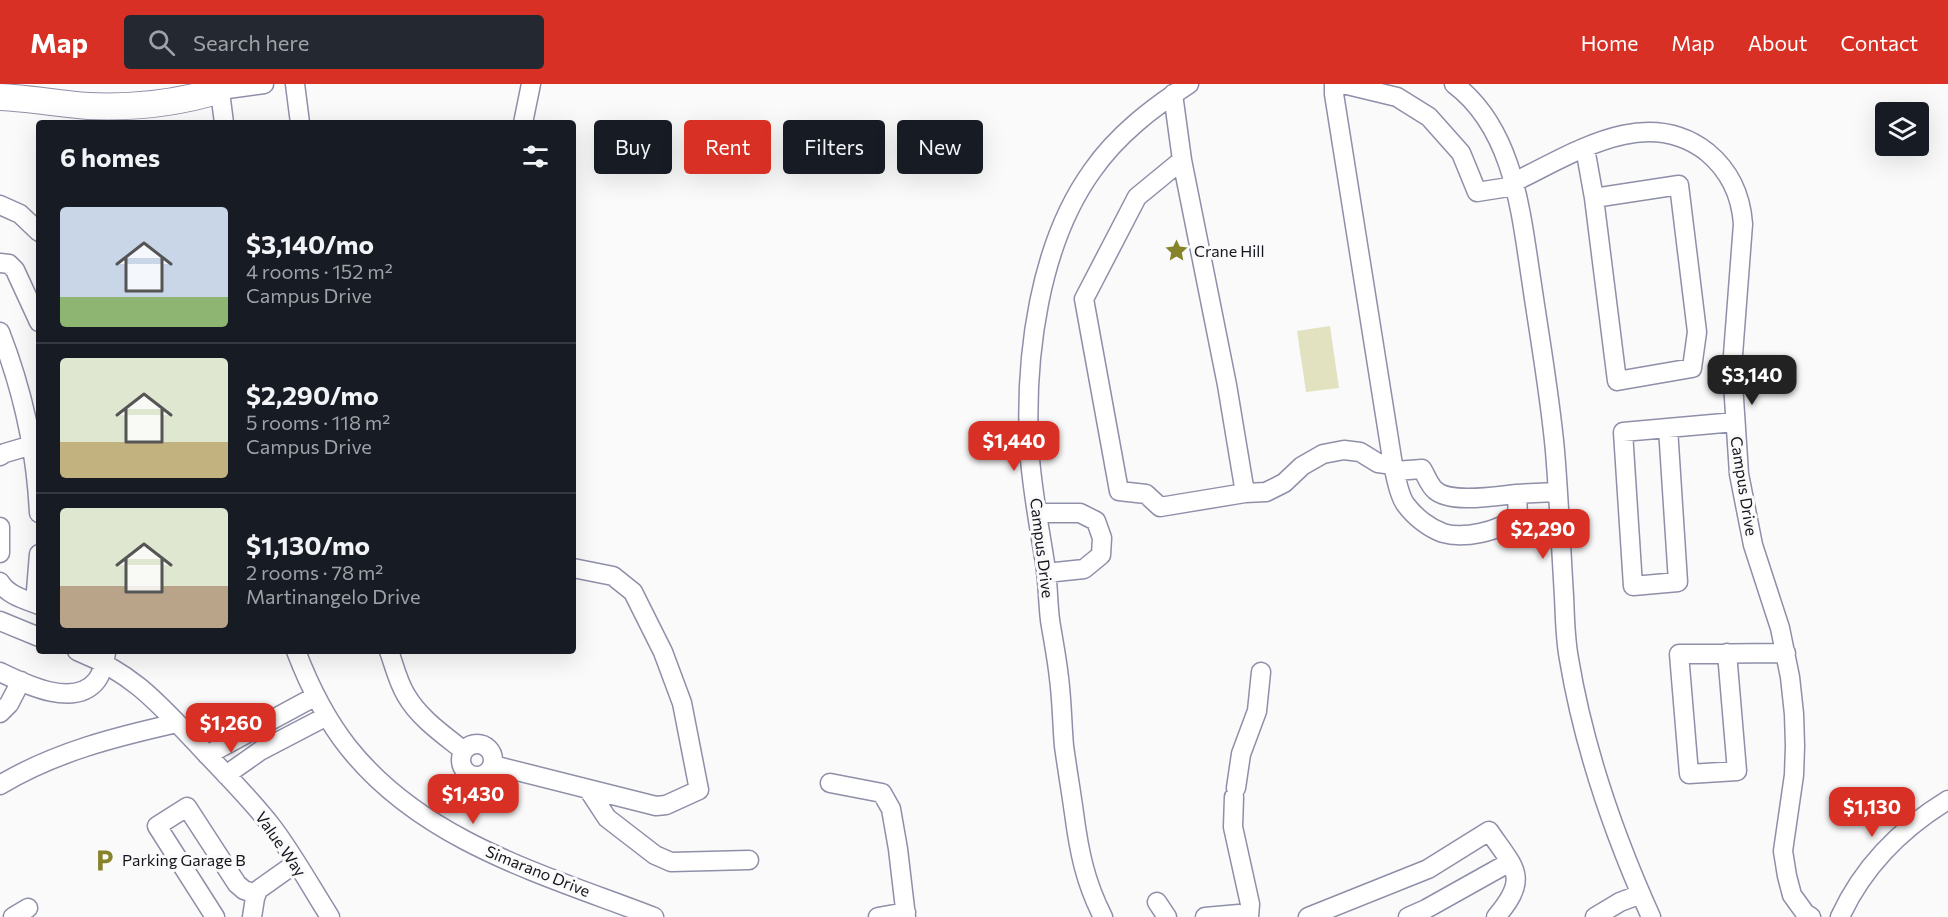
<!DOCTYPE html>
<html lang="en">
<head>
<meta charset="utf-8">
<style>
  body { margin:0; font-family:Commissioner,sans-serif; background:#242831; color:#f1f3f6; height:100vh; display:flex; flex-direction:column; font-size:22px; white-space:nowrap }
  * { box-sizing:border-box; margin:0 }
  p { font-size:20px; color:#9ea1a6 }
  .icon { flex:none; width:33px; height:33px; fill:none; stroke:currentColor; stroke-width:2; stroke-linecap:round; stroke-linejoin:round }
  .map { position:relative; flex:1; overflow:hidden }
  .sheet { position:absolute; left:36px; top:36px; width:540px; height:534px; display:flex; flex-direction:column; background:#171b24; border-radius:6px; box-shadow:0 6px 24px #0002 }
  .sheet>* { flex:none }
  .banner { position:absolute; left:594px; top:36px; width:570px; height:54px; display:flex; gap:12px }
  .fabs { position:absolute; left:1875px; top:18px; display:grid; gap:12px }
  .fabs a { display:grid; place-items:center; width:54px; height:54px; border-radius:6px; background:#171b24; box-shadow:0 6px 24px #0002; font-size:30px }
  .price { position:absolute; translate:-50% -51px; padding:0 14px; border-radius:12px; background:#d93025; color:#fff; font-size:20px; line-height:39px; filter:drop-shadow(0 2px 3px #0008) }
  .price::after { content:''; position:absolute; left:50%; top:36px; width:18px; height:14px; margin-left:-9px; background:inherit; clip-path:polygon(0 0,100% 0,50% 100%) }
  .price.current { background:#222; color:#fff }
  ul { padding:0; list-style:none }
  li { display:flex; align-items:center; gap:18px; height:150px; padding:0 24px }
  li+li { border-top:2px solid #363941 }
  li span { display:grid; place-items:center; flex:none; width:168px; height:120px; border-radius:6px; color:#555 }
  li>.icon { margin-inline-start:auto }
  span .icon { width:72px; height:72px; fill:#fffc; stroke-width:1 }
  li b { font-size:26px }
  h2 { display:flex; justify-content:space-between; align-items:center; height:72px; padding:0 24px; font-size:26px }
  .tag { padding:0 21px; border-radius:6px; background:#171b24; box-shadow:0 6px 24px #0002; font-size:21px; line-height:54px }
  .tag.current { background:#d93025; color:#fff }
  header { display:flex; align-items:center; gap:36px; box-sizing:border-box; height:84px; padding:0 30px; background:#d93025; color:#fff }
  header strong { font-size:28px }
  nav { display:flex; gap:33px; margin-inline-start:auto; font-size:21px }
  .search { width:420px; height:54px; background:#242831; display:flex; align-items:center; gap:15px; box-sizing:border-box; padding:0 21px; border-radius:6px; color:#9ea1a6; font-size:22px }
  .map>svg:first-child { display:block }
  .green { fill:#e2e2c1 }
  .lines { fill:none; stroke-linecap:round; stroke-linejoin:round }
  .minor-casing { stroke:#8e8fa8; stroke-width:21 }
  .highway-casing { stroke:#8e8fa8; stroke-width:28 }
  .minor { stroke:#fff; stroke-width:18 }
  .highway { stroke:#fff; stroke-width:26 }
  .labels { text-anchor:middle; stroke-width:6; stroke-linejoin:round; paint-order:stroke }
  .poi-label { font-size:16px; fill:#15151e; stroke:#fafafa; text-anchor:start }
  .street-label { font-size:16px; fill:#15151e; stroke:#fafafa }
</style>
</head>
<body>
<header>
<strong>Map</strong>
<div class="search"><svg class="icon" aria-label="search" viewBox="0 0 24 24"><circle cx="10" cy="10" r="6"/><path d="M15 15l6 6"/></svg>Search here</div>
<nav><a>Home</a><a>Map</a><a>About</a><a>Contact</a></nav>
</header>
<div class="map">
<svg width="1948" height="833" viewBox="0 0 1948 833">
  <rect width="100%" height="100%" fill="#fafafa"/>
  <path class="green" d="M1330 242 1339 304 1306 308 1297 247Z"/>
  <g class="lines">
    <defs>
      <path id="minor" d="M219 0 224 39
        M295 0 300 39
        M1334 0V10L1393 381C1396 393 1399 412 1406 421 1415 433 1429 444 1443 449 1463 455 1500 448 1514 433 1520 427 1517 418 1516 410L1557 408
        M1343 0 1397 13 1429 33 1461 69 1477 108 1515 102
        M1454 0C1515 46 1521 131 1532 201 1540 256 1550 312 1555 367 1559 415 1561 464 1564 512 1565 533 1565 554 1569 575 1584 665 1614 751 1651 833
        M220 6 264 0
        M1173 10 1182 76 1137 113 1084 215 1119 407 1146 410 1160 423 1245 409 1227 301 1182 76
        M523 39 531 0
        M1585 64 1594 114 1617 297 1692 284 1697 248 1679 101 1594 114
        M1514 98C1573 70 1645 20 1707 68 1730 87 1741 111 1743 140L1732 284 1739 390 1753 461 1780 544 1790 593 1794 630 1795 662 1794 691 1783 767 1787 792 1792 811 1805 829 1811 833
        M0 121 20 130 39 148
        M0 179 9 180 15 186 39 238
        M0 248C23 307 36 366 39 429
        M1668 344 1678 498 1633 502 1623 348 1735 338
        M0 372 5 369 32 361
        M1395 387 1422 385C1426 391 1429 401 1435 406 1450 420 1496 412 1516 410
        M1245 409 1266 408 1284 399 1302 382 1323 370 1344 366 1360 368 1378 379 1393 381
        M1037 429H1080L1096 437 1102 454 1101 471 1084 485 1046 489
        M0 443V469
        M0 498C7 511 26 516 39 521
        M35 519 39 470
        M0 537 39 553
        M77 567C134 590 158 619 199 662 224 689 251 715 273 744 294 772 311 803 330 833
        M296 567C309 601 325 634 348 663 423 758 545 791 654 833
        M389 567C394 581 398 598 406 611 419 634 444 651 464 667
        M1727 569 1737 687 1689 690 1679 570 1786 569
        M0 588C25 600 75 625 97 596 103 588 104 578 106 569
        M0 629 9 620 21 597
        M461 676a16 16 0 1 1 32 0a16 16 0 1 1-32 0Z
        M207 671 316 612
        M493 681 656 722 666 721 699 706 682 619 663 568 633 508 613 492 573 484
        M226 691 260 667 327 632
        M830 699 882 709 891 725 898 765 906 833
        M0 701C55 668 115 653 177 639
        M1236 704 1241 670 1257 627 1261 588
        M588 705 607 734 655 771 671 778 749 776
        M1234 713 1233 743 1250 820 1249 833
        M1157 818 1167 833
        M13 833 28 824
        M215 833 157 742 187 723 237 800 244 806 256 810
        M252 833 255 814 258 806 296 779
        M878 833 906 828
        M1103 833C1085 798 1079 767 1074 729 1071 707 1067 684 1064 662 1062 639 1062 617 1059 594 1057 575 1053 555 1050 536 1048 519 1048 503 1046 486 1040 445 1031 403 1029 361 1025 272 1039 161 1092 87 1117 51 1152 24 1189 0
        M1205 833 1239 830 1242 833
        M1308 833 1428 785 1489 747C1515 785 1530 793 1496 833
        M1408 833 1426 825 1510 778
        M1595 833 1620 818 1641 810
        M1840 833C1863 783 1902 744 1948 716"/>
      <path id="highway" d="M0 13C29 14 58 20 88 22 132 24 178 19 220 6"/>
    </defs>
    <use href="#minor" class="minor-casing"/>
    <use href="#highway" class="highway-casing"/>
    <use href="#minor" class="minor"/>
    <use href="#highway" class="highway"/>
  </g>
  <defs>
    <symbol id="sight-bare" viewBox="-9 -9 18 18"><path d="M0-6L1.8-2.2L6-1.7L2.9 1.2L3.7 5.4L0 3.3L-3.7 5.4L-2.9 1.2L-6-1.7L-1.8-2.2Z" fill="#87832b" stroke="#fafafa" stroke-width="2.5" paint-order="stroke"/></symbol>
    <symbol id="parking-bare" viewBox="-9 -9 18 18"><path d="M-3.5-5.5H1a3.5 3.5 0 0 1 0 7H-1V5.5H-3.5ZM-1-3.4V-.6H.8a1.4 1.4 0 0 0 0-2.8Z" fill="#87832b" stroke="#fafafa" stroke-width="2.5" paint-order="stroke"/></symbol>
  </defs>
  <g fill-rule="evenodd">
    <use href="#sight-bare" x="1160" y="150" width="33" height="33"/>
    <use href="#parking-bare" x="88" y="760" width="33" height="33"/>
  </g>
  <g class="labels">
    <g class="poi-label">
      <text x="1194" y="173">Crane Hill</text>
      <text x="122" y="782">Parking Garage B</text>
    </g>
    <g class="street-label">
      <text transform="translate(1744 402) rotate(81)" y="6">Campus Drive</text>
      <text transform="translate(1042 464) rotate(83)" y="6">Campus Drive</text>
      <text transform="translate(281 760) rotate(55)" y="6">Value Way</text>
      <text transform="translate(538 787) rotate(22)" y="6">Simarano Drive</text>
    </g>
  </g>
</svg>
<div class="fabs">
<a><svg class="icon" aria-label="layers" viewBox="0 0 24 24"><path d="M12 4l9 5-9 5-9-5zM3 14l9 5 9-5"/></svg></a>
</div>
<b class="price current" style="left:1752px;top:322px">$3,140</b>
<b class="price" style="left:1014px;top:388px">$1,440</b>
<b class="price" style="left:1543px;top:476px">$2,290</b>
<b class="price" style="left:231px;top:670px">$1,260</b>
<b class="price" style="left:473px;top:741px">$1,430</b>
<b class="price" style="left:1872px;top:754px">$1,130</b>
<div class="banner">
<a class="tag">Buy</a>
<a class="tag current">Rent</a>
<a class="tag">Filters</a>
<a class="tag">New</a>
</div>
<section class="sheet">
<h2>6 homes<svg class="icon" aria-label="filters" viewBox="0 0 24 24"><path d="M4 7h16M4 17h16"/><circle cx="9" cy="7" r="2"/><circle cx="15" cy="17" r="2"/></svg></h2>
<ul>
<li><span style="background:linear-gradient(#c9d6e8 75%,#8fb573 0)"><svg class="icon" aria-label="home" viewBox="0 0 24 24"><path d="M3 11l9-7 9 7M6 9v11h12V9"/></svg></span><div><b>$3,140/mo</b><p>4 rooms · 152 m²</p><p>Campus Drive</p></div></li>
<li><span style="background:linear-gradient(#dfe7d0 70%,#c2b280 0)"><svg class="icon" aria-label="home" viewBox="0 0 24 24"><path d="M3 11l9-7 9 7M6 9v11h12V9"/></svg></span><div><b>$2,290/mo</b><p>5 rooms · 118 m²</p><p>Campus Drive</p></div></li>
<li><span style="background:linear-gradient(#dfe7d0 65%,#b9a48a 0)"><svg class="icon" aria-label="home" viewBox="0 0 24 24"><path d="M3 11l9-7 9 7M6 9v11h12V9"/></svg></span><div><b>$1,130/mo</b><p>2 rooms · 78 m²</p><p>Martinangelo Drive</p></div></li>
</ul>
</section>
</div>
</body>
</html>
